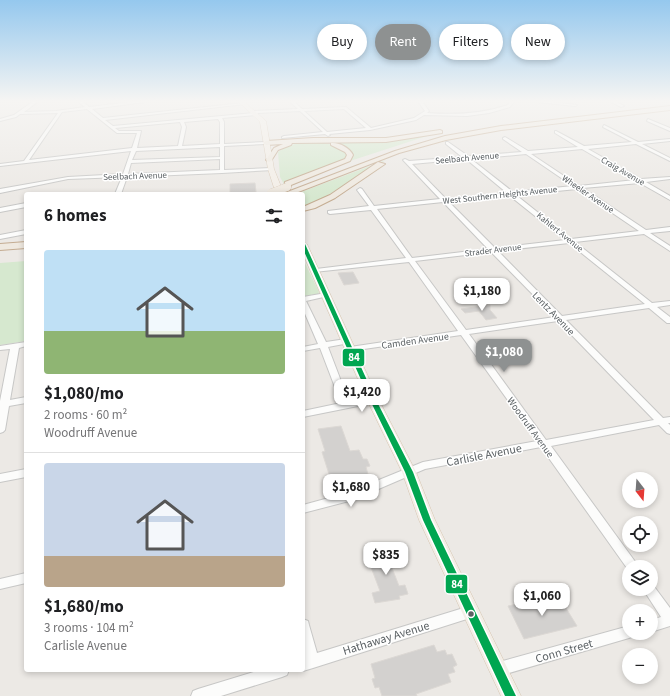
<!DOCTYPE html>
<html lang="en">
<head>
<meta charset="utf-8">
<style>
  body { margin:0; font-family:"Source Sans 3",sans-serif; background:#f2f2f2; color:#202124; height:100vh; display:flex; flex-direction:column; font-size:15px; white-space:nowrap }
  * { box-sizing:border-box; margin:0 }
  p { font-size:13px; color:#757577 }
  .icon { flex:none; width:22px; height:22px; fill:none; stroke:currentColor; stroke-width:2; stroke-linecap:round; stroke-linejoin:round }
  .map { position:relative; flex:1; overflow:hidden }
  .drawer { position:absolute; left:24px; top:192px; width:281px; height:480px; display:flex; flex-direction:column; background:#fff; border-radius:4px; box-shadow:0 2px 6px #0003 }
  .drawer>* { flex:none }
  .banner { position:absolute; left:317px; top:24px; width:293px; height:36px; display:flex; gap:8px }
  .needle { width:26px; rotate:163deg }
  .controls { position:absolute; left:622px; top:472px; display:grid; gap:8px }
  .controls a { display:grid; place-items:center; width:36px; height:36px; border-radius:50%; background:#fff; box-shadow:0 2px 6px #0003; font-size:20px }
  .price { position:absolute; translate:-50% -34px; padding:0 9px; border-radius:8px; background:#fff; color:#222; font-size:13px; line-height:26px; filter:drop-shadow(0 1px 2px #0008) }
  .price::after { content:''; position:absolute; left:50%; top:24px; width:12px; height:9px; margin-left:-6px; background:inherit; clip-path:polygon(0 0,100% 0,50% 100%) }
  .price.on { background:#8e9191; color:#fff }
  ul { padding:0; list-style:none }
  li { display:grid; align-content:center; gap:8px; height:212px; padding:0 20px }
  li+li { border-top:1px solid #e0e0e0 }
  li span { display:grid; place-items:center; height:124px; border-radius:4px; color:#555 }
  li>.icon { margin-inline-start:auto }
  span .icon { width:72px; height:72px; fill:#fffc; stroke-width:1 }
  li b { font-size:17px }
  h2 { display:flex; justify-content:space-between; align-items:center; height:48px; padding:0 20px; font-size:17px }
  .chip { padding:0 14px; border-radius:18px; background:#fff; box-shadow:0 2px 6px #0003; font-size:14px; line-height:36px }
  .chip.on { background:#8e9191; color:#fff }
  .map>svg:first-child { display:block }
  .green { fill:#d6e8cf }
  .building { fill:#d3d1cf; stroke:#dcd8d4 }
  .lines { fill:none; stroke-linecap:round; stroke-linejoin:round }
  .minor-casing { stroke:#c7c7c6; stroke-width:2 }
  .major-casing { stroke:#d5c5b1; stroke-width:1 }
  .highway-casing { stroke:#c4ac92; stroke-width:2 }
  .minor { fill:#fcfcfb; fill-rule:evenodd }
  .major { fill:#f3eee7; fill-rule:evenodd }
  .highway { fill:#efe9e0; fill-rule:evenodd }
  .highway-bridge-casing { stroke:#c4ac92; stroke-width:8; stroke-linecap:butt }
  .highway-bridge { stroke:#efe9e0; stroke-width:8 }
  .bus-1-casing { stroke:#fff; stroke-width:3 }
  .bus-1 { fill:#00a651; fill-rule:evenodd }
  .bus-dot { fill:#5b6164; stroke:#fff; stroke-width:1.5 }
  .labels { text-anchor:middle; stroke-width:3; stroke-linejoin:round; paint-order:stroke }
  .far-street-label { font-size:9px; fill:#5b6164; stroke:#fff }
  .street-label { font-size:10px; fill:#5b6164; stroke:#fff }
  .near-street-label { font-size:12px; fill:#5b6164; stroke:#fff }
  .line-badge { stroke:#fff; stroke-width:1.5 }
  .badge-label { font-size:11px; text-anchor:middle; font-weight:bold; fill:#fff }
</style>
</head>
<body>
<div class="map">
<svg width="670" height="696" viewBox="0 0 670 696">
  <rect width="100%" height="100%" fill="#ece9e5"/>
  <path class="green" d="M430 135 350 161 353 155C350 146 339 144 331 142L395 140Z
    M300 143C316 142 338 141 347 155L346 159 340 163 284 184 280 177 278 152 287 146Z
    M386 160 315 203 303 208V194H296Z
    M303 259 319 292 318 294 303 296Z
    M26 261V341L0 345V263Z"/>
  <path class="building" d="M255 183 256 192 230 194V184Z
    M353 272 359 283 344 285 338 273Z
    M490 305V310L497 318 486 320 479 311 465 313 461 309Z
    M341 426 350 451 359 450 363 459H367L370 466 366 467 369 478 352 482 335 493 322 452 325 451 318 429Z
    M394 548 399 560 396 561 399 567 392 568 399 586 405 585 408 594 399 596 400 599 375 603 372 593 380 591 366 554Z
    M558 595 577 626 524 639 508 606Z
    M434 645 437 652 445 650 447 655 452 654 457 665 453 667 455 672 448 674 451 682 416 694 417 696H382L379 687 375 688 372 679 375 678 371 664Z"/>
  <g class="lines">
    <defs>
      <path id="minor" d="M0 100H3L0 102Z
        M35 100H40L24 112 56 111 85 107 76 100H81L89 107 147 100H160L92 109 103 118 243 103 245 104 105 120 113 126 254 113 252 112 254 111 298 109 288 100H292L302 109 346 107 371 128 414 118 425 111 417 100H421L429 111 427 113C454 115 481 114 508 105L511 100H515L510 107 489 113 467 116 424 115 416 120 370 130 329 134 330 135 328 136 325 134 282 138V137L284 136 323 132 300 111 257 113 258 114 256 115 222 118 224 122V144L266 142 268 143 266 144 224 146V170L271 168H273V170L222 173 127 177 121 194H115L122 177 68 179 0 193V189L68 177 123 174 131 151 0 166V164L24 161 58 113 20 114 16 117 0 121V119L14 115ZM87 109 117 133H137L132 148 29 160 62 112ZM344 109 366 128 327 132 304 111ZM218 119 220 122V144L182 146 186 127 184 122ZM180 122 182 127 178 146 137 148 141 131H119L115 128ZM220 147V157L132 160 136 151ZM220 159V170L128 174 131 163Z
        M518 100H534L577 105 575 106Z
        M608 100H613L624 106 621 107Z
        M648 119 670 128V131L647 121Z
        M604 125 638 142 670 139V141L642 144 670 158V161L636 144 588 149 641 179 670 177V179L646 182 670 196V200L640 183 583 188 646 230 670 227V231L650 233 670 246V251L644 234 575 242 652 303 670 301V305L657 307 670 317V323H667L649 308 566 320 663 418 670 417V423H668L670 425V434L667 433 659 425 551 446 639 567H629V571L541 447 425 469 353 500 303 513V505L347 493 423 462 537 441 461 335 350 351H347L346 349 347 347H350L458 331 409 262 314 272V270L316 269 406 258 371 210 330 214 328 213V211L369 206 357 190 360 188 362 189 374 206 440 199 403 160 405 159 409 161 462 157 446 144V142H448L468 156 522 152 503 139V138L505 137 528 151 578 147 555 133V131H556L584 146 632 142 603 127ZM582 149 635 180 579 186 531 154ZM526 154 573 186 513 192 471 159ZM466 159 507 193 446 199 412 164ZM577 189 639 231 571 239 516 195ZM510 196 565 240 495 248 449 202ZM443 202 488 249 412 258 377 209ZM569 243 645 304 562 316 498 251ZM491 252 555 317 466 330 415 261ZM558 321 654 420 546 440 469 334Z
        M26 203V207L0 212V208Z
        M26 230V234L0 239V235Z
        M326 293 330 295 328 296 306 301 326 342 346 339 350 341 349 343 328 347 349 402 373 397 376 398 377 400 376 402 373 403 303 417V411L341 403 320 348 303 351V347L318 344 303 309V297Z
        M26 342V346L19 348 10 400 26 397V403L9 406 5 430 3 432 0 433V401L10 349 0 350V346Z
        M26 469V477L0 482V474Z
        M26 573V583L0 589V579Z
        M651 584 653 585 670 608V626L651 632V620L661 617 643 589H651Z
        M470 606 474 608 476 612 474 616 470 618 313 668 303 671 301 670H303V657H305L303 649V619L308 621 309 625 317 653Z
        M629 626V633H635L634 636 629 638 499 676 494 674 492 669 494 664 499 662Z
        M260 670H289L287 675 282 677 221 696H191L193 691 198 689Z"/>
      <path id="major" d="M237 100H242L266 121 274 169 284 194H276L268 169 260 122Z
        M303 241 307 244 379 400 416 472 435 520 521 696H501L419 520 402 472 367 400 303 254Z"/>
      <path id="highway" d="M670 106V110L501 130 446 140 399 153 293 194H282L395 151 445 136 501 126Z
        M440 130 442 131V133L386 142 292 143 291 145 278 150 271 161 269 162 266 160 274 148 283 144 266 145 263 143 266 141 313 138H386Z
        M331 143C339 142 350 148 353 155L350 161 291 185 290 189H284L285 182 345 159 347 155 345 152 331 145Z
        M378 162 385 164 335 198 315 208 303 211V207L330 195Z
        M26 242V248L0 250V244Z"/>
    </defs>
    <use href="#minor" class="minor-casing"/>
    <use href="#major" class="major-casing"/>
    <use href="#highway" class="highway-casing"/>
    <use href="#minor" class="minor"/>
    <use href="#major" class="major"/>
    <use href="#highway" class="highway"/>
    <defs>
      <path id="highway-bridge" d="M271 193 287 187"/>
    </defs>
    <use href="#highway-bridge" class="highway-bridge-casing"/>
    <use href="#highway-bridge" class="highway-bridge"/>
    <defs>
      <path id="bus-1" d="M303 243 305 244 376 400 413 472 431 520 516 696H505L423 520 405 472 370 400 303 249Z"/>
    </defs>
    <use href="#bus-1" class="bus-1-casing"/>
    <use href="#bus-1" class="bus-1"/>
  </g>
  <linearGradient id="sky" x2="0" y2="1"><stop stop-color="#95c8ee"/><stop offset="0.51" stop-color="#f6f5f3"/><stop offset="1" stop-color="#f6f5f3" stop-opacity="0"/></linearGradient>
  <rect width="670" height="198" fill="url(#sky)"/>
  <circle class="bus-dot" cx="471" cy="614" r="3.5"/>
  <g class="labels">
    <g class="far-street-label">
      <text transform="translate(467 158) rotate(-5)" y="3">Seelbach Avenue</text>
      <text transform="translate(623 171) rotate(30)" y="3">Craig Avenue</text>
      <text transform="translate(135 176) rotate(-2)" y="3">Seelbach Avenue</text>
      <text transform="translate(588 194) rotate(34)" y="3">Wheeler Avenue</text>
      <text transform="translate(500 195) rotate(-6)" y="3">West Southern Heights Avenue</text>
      <text transform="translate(560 232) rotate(39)" y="3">Kahlert Avenue</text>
      <text transform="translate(493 250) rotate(-7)" y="3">Strader Avenue</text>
    </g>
    <g class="street-label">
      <text transform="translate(554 313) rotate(46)" y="4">Lentz Avenue</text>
      <text transform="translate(415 340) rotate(-8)" y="4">Camden Avenue</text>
      <text transform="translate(531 427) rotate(54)" y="4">Woodruff Avenue</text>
    </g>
    <g class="near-street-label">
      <text transform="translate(484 455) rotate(-11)" y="4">Carlisle Avenue</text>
      <text transform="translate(386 638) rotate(-17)" y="4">Hathaway Avenue</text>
      <text transform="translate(564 651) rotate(-16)" y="4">Conn Street</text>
    </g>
  </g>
  <g class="line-badge">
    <rect x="342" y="348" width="23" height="19" rx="4" fill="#00a651"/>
    <rect x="445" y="574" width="23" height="20" rx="4" fill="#00a651"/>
  </g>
  <g class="badge-label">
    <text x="354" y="361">84</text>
    <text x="457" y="588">84</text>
  </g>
</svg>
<div class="controls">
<a><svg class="needle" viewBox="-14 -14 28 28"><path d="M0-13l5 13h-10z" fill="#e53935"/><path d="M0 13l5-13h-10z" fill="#757577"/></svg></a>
<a><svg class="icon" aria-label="locate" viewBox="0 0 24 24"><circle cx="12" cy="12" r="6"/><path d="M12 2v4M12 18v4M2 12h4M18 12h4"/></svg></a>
<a><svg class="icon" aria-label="layers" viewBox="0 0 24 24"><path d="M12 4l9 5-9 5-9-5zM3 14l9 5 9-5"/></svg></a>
<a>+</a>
<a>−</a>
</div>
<b class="price" style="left:482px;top:312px">$1,180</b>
<b class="price on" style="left:504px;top:373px">$1,080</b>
<b class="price" style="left:362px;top:413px">$1,420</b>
<b class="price" style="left:351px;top:508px">$1,680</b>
<b class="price" style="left:386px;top:576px">$835</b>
<b class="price" style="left:542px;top:617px">$1,060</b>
<div class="banner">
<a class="chip">Buy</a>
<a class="chip on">Rent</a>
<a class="chip">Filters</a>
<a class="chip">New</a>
</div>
<section class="drawer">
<h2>6 homes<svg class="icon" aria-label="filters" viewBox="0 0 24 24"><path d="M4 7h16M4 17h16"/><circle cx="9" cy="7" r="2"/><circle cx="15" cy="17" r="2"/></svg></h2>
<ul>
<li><span style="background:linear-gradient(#bfe0f5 65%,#8fb573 0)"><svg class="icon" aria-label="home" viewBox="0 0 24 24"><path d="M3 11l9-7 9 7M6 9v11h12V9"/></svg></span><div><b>$1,080/mo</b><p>2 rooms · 60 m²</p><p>Woodruff Avenue</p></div></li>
<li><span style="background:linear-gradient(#c9d6e8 75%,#b9a48a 0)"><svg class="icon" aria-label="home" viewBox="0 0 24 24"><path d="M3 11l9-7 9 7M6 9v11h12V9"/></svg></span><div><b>$1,680/mo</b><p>3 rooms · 104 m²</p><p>Carlisle Avenue</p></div></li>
</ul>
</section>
</div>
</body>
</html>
